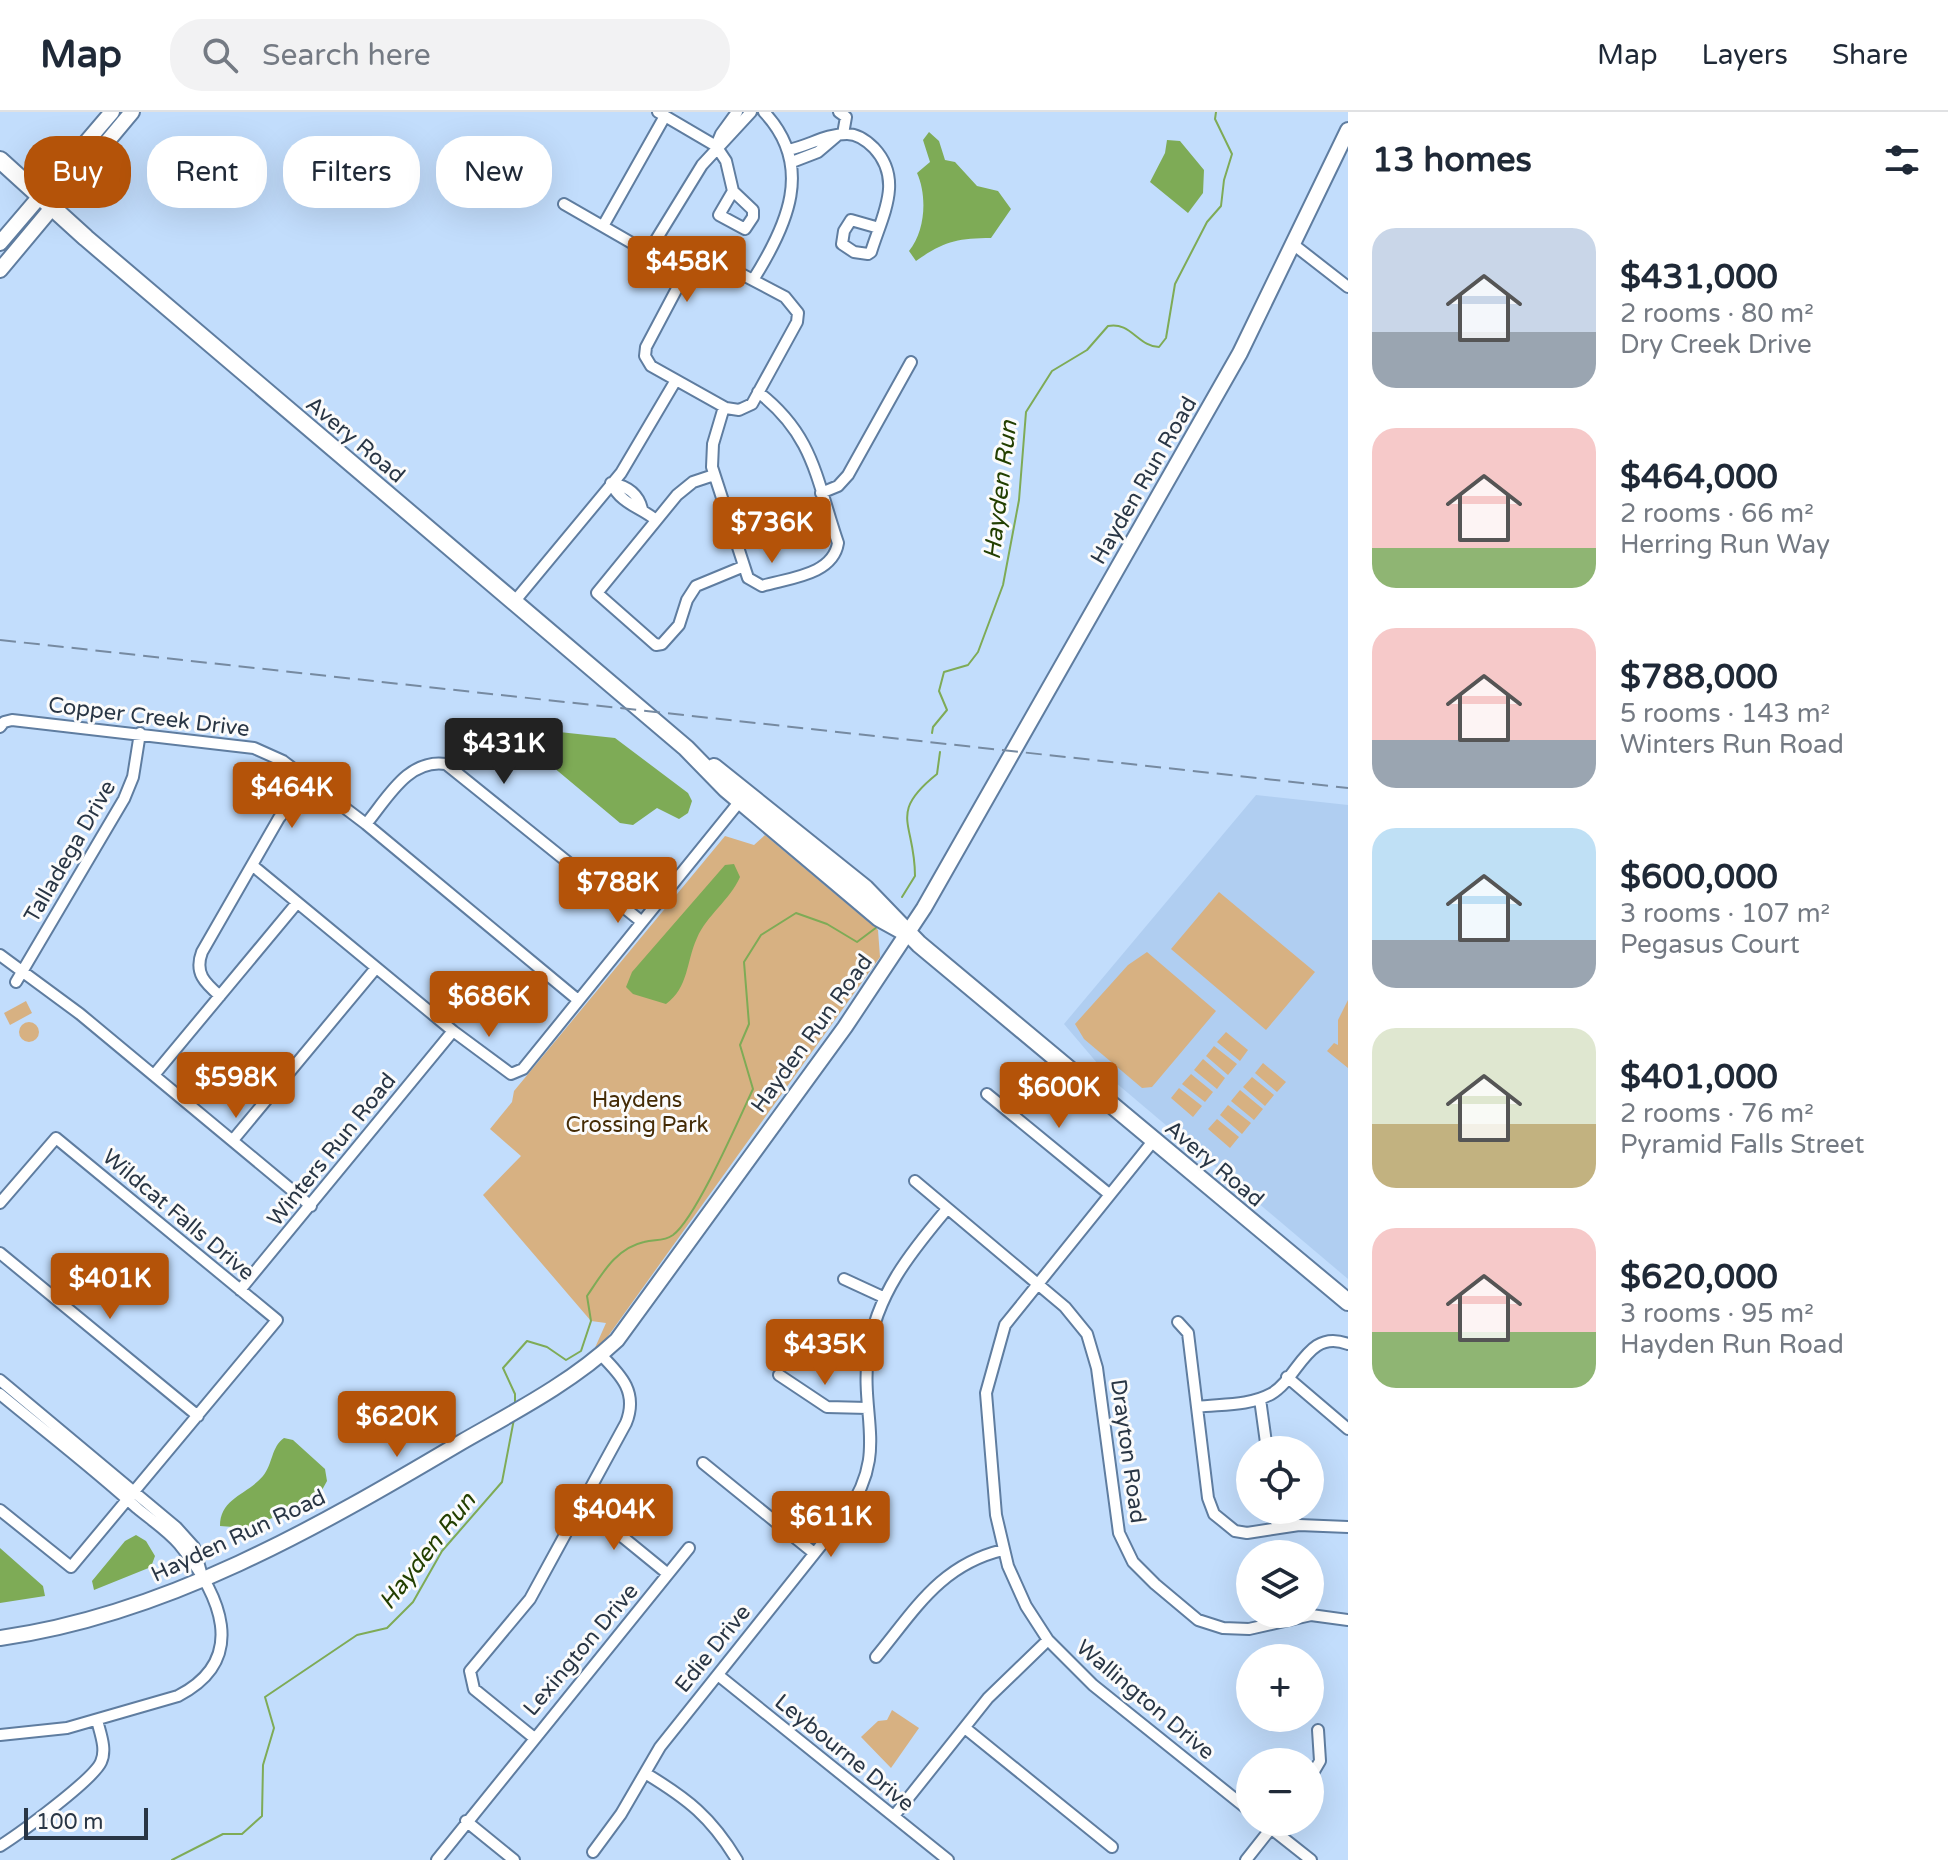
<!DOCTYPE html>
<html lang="en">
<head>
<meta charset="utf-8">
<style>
  body { margin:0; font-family:"Varela Round",sans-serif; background:#f2f2f3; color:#1f2937; height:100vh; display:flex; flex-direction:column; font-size:30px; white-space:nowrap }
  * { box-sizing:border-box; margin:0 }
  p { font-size:26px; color:#747a83 }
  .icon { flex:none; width:44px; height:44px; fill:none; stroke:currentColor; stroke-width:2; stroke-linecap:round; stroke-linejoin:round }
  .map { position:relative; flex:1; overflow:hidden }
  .side { display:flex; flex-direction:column; background:#fff; width:600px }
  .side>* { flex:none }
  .top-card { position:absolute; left:24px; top:24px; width:760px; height:72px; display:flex; gap:16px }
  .buttons { position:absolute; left:1236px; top:1324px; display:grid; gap:16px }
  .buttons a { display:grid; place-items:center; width:88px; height:88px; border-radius:50%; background:#fff; box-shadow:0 8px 32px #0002; font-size:40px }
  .scale { position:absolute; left:24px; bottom:20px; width:124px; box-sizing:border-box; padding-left:8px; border:4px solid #293645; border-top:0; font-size:22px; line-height:28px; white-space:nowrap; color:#293645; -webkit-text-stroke:6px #fbfbfb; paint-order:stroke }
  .price { position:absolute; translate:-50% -68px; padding:0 18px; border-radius:8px; background:#b45309; color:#fff; font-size:26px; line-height:52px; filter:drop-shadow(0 2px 4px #0008) }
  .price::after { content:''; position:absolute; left:50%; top:48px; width:24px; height:18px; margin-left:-12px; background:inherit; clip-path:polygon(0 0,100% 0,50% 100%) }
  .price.on { background:#222; color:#fff }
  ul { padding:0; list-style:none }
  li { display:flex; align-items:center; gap:24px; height:200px; padding:0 24px }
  li span { display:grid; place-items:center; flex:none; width:224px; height:160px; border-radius:24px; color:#555 }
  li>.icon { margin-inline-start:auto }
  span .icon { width:96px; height:96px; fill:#fffc; stroke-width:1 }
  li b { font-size:34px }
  h2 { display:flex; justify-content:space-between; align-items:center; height:96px; padding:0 24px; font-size:34px }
  .tag { padding:0 28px; border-radius:32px; background:#fff; box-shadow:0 8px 32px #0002; font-size:28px; line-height:72px }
  .tag.on { background:#b45309; color:#fff }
  header { display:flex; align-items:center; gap:48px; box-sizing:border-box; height:112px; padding:0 40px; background:#fff; border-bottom:2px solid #e0e1e3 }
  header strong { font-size:38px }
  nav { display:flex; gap:44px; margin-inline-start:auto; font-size:28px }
  .search { width:560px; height:72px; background:#f2f2f3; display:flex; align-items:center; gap:20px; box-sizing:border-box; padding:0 28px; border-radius:32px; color:#747a83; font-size:30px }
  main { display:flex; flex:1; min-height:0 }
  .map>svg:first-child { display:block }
  .built { fill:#b0cef1 }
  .green { fill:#d7b182 }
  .water { fill:#7eab56 }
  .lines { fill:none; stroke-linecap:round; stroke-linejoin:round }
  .stream { stroke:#7eab56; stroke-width:2 }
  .street-casing { stroke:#5f7da0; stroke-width:14 }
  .secondary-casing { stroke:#5f7da0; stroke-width:18 }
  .primary-casing { stroke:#5f7da0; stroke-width:20 }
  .street { stroke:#fff; stroke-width:10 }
  .secondary { stroke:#fff; stroke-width:14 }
  .primary { stroke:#fff; stroke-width:16 }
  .rail { stroke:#768aa1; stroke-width:2; stroke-dasharray:16 8; stroke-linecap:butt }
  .labels { text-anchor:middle; stroke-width:6; stroke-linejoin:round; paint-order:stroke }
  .street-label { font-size:22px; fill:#293645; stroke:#fbfbfb }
  .park-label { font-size:22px; fill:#442b05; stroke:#fbfbfb }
  .water-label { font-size:24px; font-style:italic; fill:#223f00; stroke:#fbfbfb }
</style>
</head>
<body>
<header>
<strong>Map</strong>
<div class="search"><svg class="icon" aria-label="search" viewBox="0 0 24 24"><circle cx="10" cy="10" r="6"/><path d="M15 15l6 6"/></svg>Search here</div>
<nav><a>Map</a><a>Layers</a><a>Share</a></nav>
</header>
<main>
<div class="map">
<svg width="1348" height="1748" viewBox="0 0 1348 1748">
  <rect width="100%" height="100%" fill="#c2ddfc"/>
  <path class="built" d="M1256 683 1348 693V1167L1109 965 1064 912Z"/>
  <path class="green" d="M765 723 878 818 880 845 601 1234 594 1238 606 1211 591 1209 483 1083 521 1044 490 1017 512 990 514 979 725 724 754 733Z
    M1219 780 1315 860 1266 918 1171 837Z
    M1147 840 1216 899 1152 975 1142 976 1084 927 1075 912 1128 853Z
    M1348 888V956L1327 939 1334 931 1338 933V908Z
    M26 889 32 901 10 913 4 901Z
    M19 920a10 10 0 1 1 20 0a10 10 0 1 1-20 0Z
    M1226 920 1248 938 1240 949 1217 930Z
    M1214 934 1237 952 1228 963 1206 944Z
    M1203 947 1225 966 1217 977 1194 958Z
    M1263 951 1286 970 1277 980 1255 961Z
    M1191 962 1213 980 1205 990 1182 972Z
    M1252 965 1274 983 1265 994 1243 975Z
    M1179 976 1202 994 1193 1005 1171 986Z
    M1240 978 1263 997 1254 1008 1231 989Z
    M1228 993 1251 1011 1242 1022 1220 1003Z
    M1217 1007 1239 1025 1230 1036 1208 1017Z
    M892 1598 919 1616 891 1656 861 1625 878 1609 887 1608Z"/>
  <path class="water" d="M929 20 939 29 945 48 955 50 977 74 998 79 1011 97 991 126C957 126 943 130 916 149L909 139C926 118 927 83 917 61L930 50 923 28Z
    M1167 28 1180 29 1204 58 1203 81 1188 101 1150 70 1165 41Z
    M504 614 615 626 688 681 692 689 688 701 679 707 657 696 633 713 620 711Z
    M734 752 740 765C730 788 707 803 697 826 686 850 689 875 666 892L633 882 626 875 632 860 725 753Z
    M284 1326 293 1328 325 1357 327 1369 322 1378 290 1399 247 1416 220 1414C220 1386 247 1383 263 1364 273 1352 271 1335 284 1326Z
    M136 1423 146 1429 155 1444 151 1455 94 1478 92 1469 125 1429Z
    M0 1436 43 1474 45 1484 0 1491Z"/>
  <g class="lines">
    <path class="stream" d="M932 621 933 615 947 598 939 579 944 560 968 553 978 540 1003 473 1019 388 1026 300 1052 259 1087 238 1108 214C1130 209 1139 235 1159 235L1166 226 1175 172 1207 110 1221 94 1224 68 1232 42 1215 7 1216 0
      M902 785 915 764C915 710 887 702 937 662L940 640
      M515 1291V1282L503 1256 527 1229 547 1235 566 1248 581 1239 591 1209 587 1184C602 1162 616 1136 644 1130 655 1127 663 1130 673 1123 696 1106 739 1007 753 977L740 933 749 912 744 850 761 823 796 801 827 812 857 830 877 815
      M172 1748 223 1722H242L262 1704 263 1653 274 1616 265 1585 357 1523 387 1516 413 1490 442 1439 502 1370 514 1307"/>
    <defs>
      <path id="street" d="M658 0 716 34 726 49 733 79 753 98V105L745 117 719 103 733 79
        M839 0 846 5 843 22
        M716 34 721 22 737 0
        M788 38C809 34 825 22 847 22 857 22 867 29 874 36 904 68 882 104 871 140L868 142 854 140 842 132 844 119 851 108 879 116
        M792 50 818 40 838 23
        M564 92 644 138 651 136 702 53 751 0
        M603 114 665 4
        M1294 133 1348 175
        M707 144 785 185 798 201 797 210 752 292 739 298 726 296 651 254 645 244 646 235 691 150Z
        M753 168C787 114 815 54 764 0
        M724 295 713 332 712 355 748 466 762 474C789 466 833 463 838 431 816 367 814 323 758 280
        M714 363 693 370 677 383 597 481 656 533 662 532 679 513 687 488 696 474 742 455
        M611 371C622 393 639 394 656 408
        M611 371C627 374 638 381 642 397
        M821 381 838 374 848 363 911 250
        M514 490 621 361 676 268
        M0 615 4 610 12 608 254 636 283 649 366 712 578 888
        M366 712C387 687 408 646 446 652L642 810
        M252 753 453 919 511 962 523 957 740 689
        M0 843 80 902 311 1094
        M16 870 124 687 133 665 140 621
        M220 884C205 871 194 861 202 840L279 706 311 668
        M154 963 297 791
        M987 982 1109 1082
        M233 1028 376 856
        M1154 1028 1005 1213 986 1281 996 1403 1008 1454 1026 1494 1048 1528 1093 1573 1250 1699
        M915 1069 1065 1195 1087 1222 1097 1256 1119 1421 1133 1450 1155 1472 1198 1508 1223 1516 1249 1517 1311 1503 1348 1508
        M0 1091 56 1026 277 1208 71 1455 0 1398
        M0 1141 198 1304
        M844 1167 883 1185
        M240 1178 453 919
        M1178 1210 1188 1221 1208 1386 1214 1402 1235 1419 1247 1421 1299 1413 1348 1415
        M779 1263 827 1295 868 1296
        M1287 1265 1348 1317
        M0 1268 176 1415 194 1435 202 1464
        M0 1282C46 1320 93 1356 137 1396 150 1407 167 1418 179 1432 220 1482 250 1547 178 1584L67 1616 0 1623
        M1260 1287 1267 1338
        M1197 1295C1221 1292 1249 1294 1271 1282 1299 1266 1307 1216 1348 1232
        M703 1351 814 1441
        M581 1391 668 1462
        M1274 1398 1277 1415
        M876 1545C915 1498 940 1453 1003 1438
        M718 1563 948 1748
        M965 1616 1112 1735
        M533 1625 474 1577 470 1559 530 1487 626 1311C638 1281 622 1264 601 1243
        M645 1661C688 1687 711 1705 737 1748
        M1310 1666 1320 1649 1318 1618
        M894 1704 988 1586 1048 1528
        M466 1709 514 1748
        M1263 1710 1311 1748
        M0 1734C19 1722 93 1668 101 1650 107 1637 100 1621 97 1608
        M593 1740 621 1702 660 1635 846 1402C889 1340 860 1307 868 1241 876 1183 910 1141 947 1097
        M437 1748 689 1436
        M1246 1748 1276 1710"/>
      <path id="secondary" d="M0 131 112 0
        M0 158 132 0
        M0 1526C166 1503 318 1415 460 1331 514 1300 571 1271 617 1228L845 915 924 796 1240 241 1348 18"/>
      <path id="primary" d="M0 48 86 126 686 636 726 677 879 806 908 822
        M714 655 865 776 919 832 1348 1190"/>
    </defs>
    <use href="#street" class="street-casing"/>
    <use href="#secondary" class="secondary-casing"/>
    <use href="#primary" class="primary-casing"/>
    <use href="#street" class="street"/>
    <use href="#secondary" class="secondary"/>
    <use href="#primary" class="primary"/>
    <path class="rail" d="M0 528 1348 676"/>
  </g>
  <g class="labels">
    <g class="street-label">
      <text transform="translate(356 327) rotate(40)" y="8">Avery Road</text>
      <text transform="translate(1143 368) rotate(-60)" y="8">Hayden Run Road</text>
      <text transform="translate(149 604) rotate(7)" y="8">Copper Creek Drive</text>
      <text transform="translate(69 739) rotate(-60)" y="8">Talladega Drive</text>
      <text transform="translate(811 921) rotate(-54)" y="8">Hayden Run Road</text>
      <text transform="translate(331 1037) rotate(-51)" y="8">Winters Run Road</text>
      <text transform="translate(1215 1051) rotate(40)" y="8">Avery Road</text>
      <text transform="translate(179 1102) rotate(40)" y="8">Wildcat Falls Drive</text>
      <text transform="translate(1129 1339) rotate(82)" y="8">Drayton Road</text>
      <text transform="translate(238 1423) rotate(-25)" y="8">Hayden Run Road</text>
      <text transform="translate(712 1536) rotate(-51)" y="8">Edie Drive</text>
      <text transform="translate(580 1537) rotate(-50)" y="8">Lexington Drive</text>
      <text transform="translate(1146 1587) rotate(40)" y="8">Wallington Drive</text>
      <text transform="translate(845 1640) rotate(39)" y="8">Leybourne Drive</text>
    </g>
    <g class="park-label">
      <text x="637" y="995">Haydens<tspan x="637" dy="25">Crossing Park</tspan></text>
    </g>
    <g class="water-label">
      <text transform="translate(1000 378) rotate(-83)" y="8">Hayden Run</text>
      <text transform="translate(427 1439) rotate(-52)" y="8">Hayden Run</text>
    </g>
  </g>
</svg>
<div class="buttons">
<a><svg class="icon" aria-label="locate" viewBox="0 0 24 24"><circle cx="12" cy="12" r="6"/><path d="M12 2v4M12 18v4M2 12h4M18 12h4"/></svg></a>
<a><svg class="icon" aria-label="layers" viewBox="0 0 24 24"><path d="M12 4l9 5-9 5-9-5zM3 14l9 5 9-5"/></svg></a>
<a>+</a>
<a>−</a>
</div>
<div class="scale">100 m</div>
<b class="price" style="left:687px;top:192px">$458K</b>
<b class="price" style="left:772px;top:453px">$736K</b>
<b class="price on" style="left:504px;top:674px">$431K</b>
<b class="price" style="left:292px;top:718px">$464K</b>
<b class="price" style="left:618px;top:813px">$788K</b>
<b class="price" style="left:489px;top:927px">$686K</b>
<b class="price" style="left:236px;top:1008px">$598K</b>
<b class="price" style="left:1059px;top:1018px">$600K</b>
<b class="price" style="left:110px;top:1209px">$401K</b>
<b class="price" style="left:825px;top:1275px">$435K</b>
<b class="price" style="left:397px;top:1347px">$620K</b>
<b class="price" style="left:614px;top:1440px">$404K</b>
<b class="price" style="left:831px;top:1447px">$611K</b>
<div class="top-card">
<a class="tag on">Buy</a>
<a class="tag">Rent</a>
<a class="tag">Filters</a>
<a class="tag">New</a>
</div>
</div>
<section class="side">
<h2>13 homes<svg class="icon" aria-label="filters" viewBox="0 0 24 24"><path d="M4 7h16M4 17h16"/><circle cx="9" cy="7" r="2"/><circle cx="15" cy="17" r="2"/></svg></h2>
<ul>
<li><span style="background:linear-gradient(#c9d6e8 65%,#9aa5b1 0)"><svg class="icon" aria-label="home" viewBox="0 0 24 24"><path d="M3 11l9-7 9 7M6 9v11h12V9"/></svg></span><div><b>$431,000</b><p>2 rooms · 80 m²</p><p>Dry Creek Drive</p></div></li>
<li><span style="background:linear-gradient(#f6c9c9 75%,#8fb573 0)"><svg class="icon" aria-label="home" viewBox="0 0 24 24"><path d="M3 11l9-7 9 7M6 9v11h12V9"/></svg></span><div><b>$464,000</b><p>2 rooms · 66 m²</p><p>Herring Run Way</p></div></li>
<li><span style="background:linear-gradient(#f6c9c9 70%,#9aa5b1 0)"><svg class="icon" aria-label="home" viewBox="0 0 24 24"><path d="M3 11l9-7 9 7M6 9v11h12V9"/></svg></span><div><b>$788,000</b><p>5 rooms · 143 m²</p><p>Winters Run Road</p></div></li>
<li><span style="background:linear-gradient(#bfe0f5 70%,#9aa5b1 0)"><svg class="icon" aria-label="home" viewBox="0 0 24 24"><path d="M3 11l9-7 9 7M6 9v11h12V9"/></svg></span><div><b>$600,000</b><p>3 rooms · 107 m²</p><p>Pegasus Court</p></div></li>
<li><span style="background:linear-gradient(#dfe7d0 60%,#c2b280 0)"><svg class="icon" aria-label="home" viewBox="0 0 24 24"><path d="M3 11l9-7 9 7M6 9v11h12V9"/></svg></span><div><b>$401,000</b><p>2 rooms · 76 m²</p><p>Pyramid Falls Street</p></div></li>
<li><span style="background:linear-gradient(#f6c9c9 65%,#8fb573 0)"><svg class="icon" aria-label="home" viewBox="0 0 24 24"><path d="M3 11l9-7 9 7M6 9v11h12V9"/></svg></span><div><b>$620,000</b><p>3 rooms · 95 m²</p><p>Hayden Run Road</p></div></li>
</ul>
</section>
</main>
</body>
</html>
